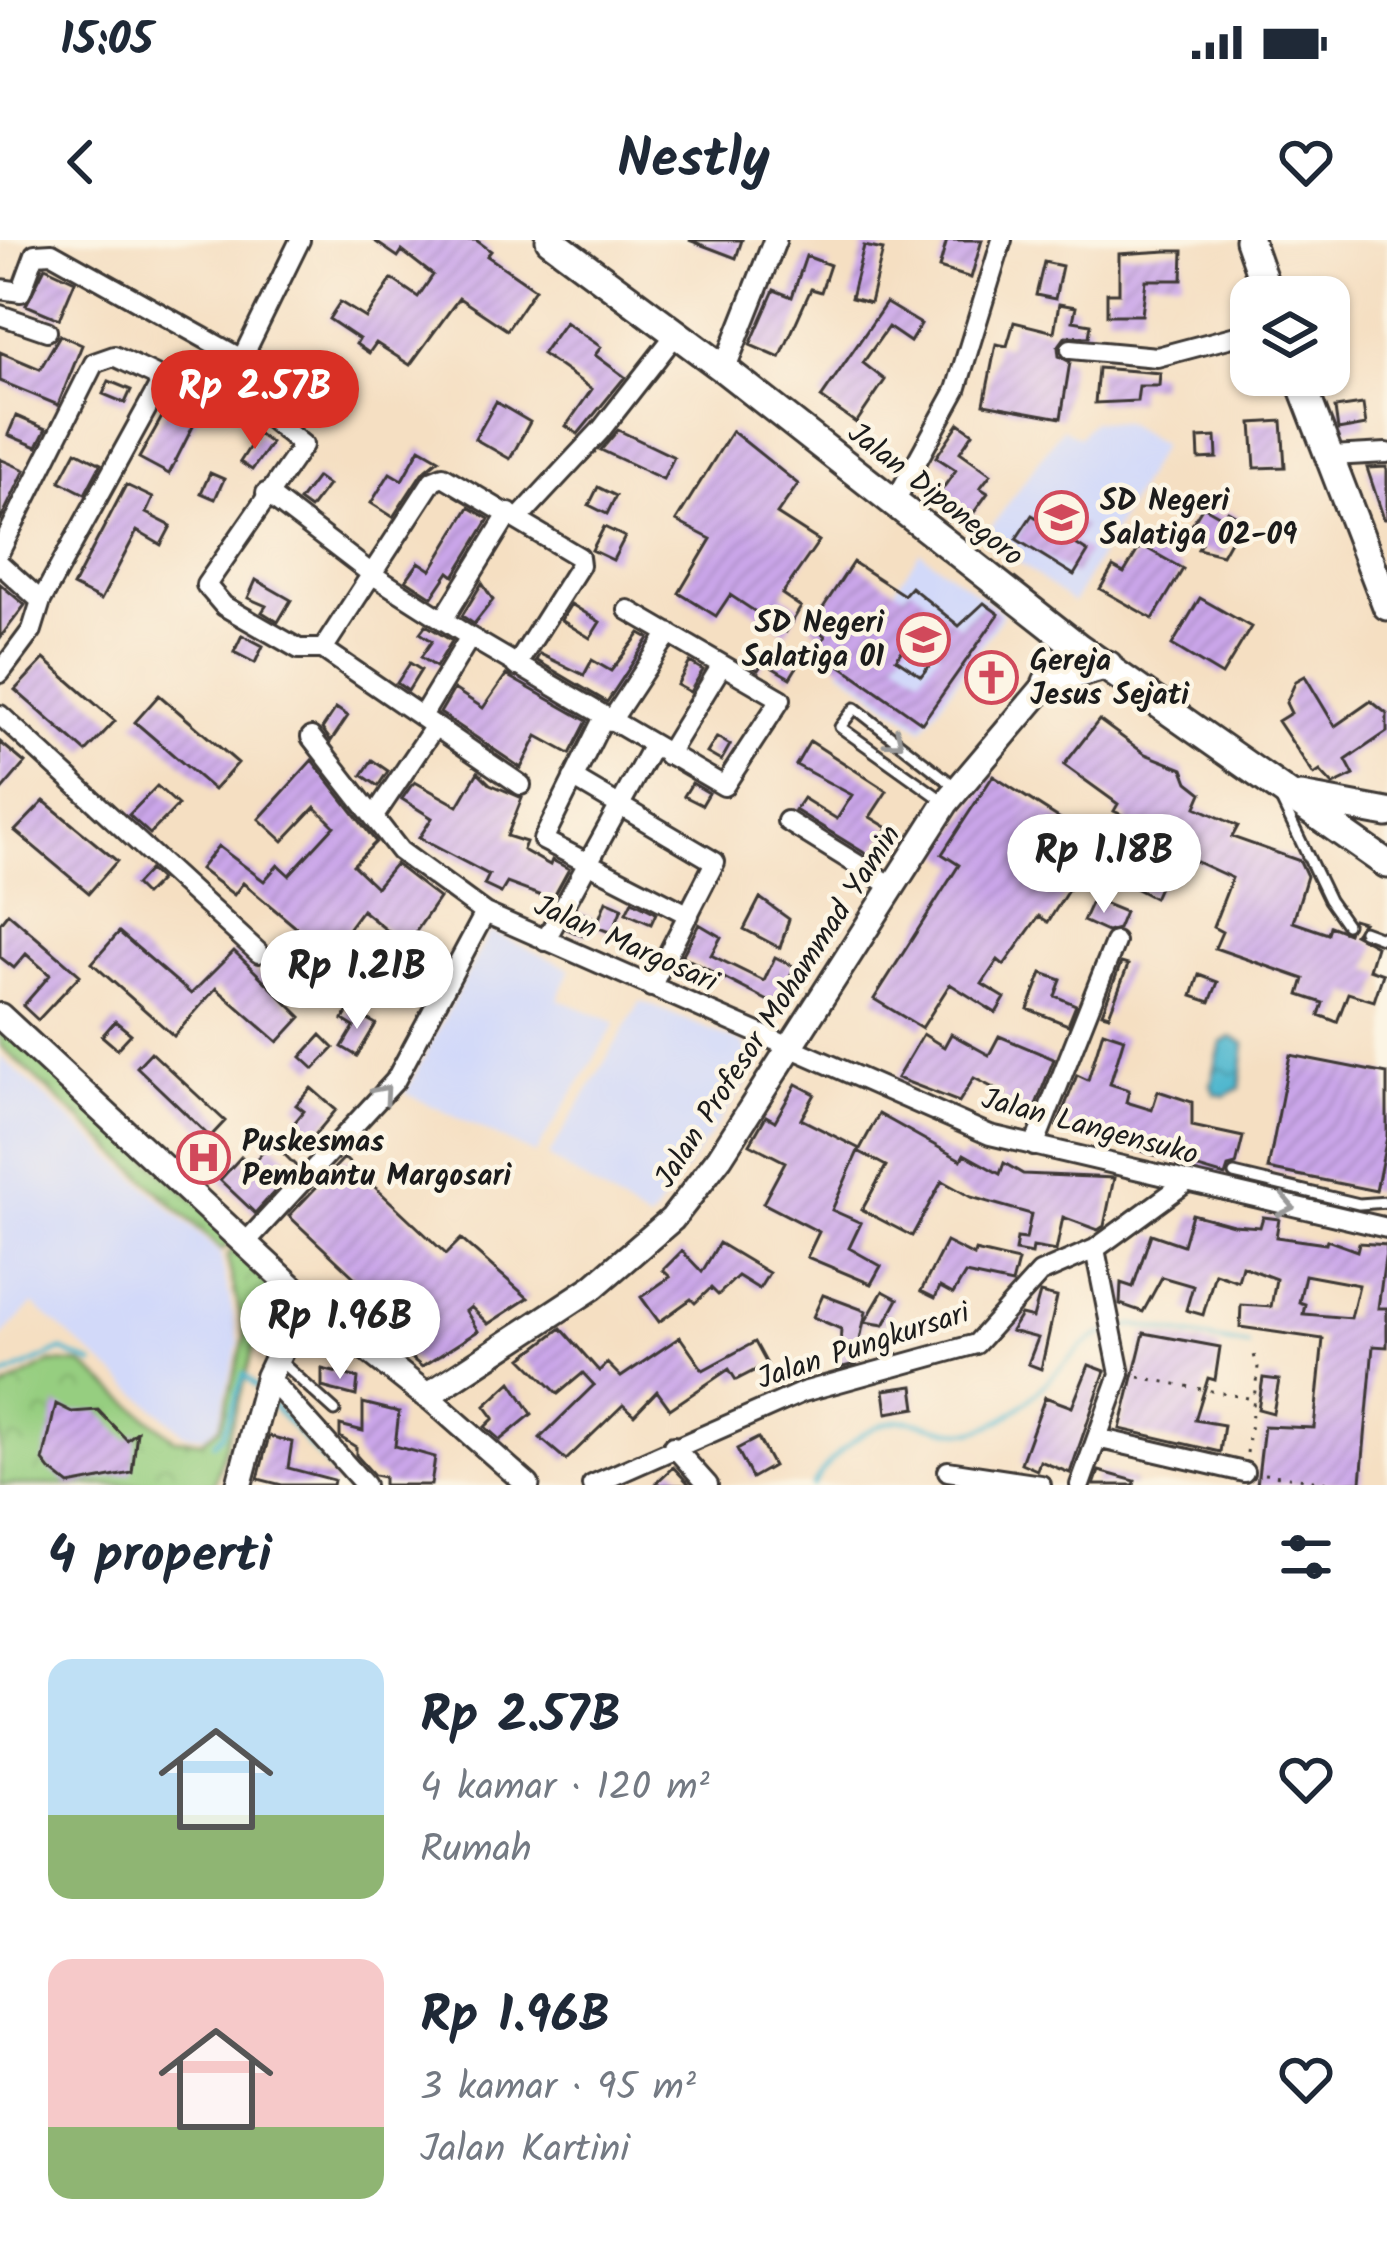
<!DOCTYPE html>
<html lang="id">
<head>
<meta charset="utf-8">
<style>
  body { margin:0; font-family:Kalam,sans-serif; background:#f2f2f3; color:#1f2937; height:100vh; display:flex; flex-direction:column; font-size:45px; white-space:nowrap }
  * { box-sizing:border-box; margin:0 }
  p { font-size:39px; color:#747a83 }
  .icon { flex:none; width:66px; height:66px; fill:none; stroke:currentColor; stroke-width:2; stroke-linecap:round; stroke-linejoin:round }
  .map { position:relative; height:1245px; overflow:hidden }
  .side { display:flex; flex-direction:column; background:#fff; flex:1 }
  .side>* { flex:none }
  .fabs { position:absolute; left:1230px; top:36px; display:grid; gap:24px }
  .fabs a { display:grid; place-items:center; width:120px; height:120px; border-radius:24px; background:#fff; box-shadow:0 3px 9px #0004; font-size:60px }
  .price { position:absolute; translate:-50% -102px; padding:0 27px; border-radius:42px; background:#fff; color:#222; font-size:39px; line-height:78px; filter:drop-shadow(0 3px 6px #0008) }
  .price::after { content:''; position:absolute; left:50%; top:72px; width:36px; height:27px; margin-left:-18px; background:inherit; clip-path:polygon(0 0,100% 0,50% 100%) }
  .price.selected { background:#d93025; color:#fff }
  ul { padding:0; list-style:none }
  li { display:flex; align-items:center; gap:36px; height:300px; padding:0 48px }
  li span { display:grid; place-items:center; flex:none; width:336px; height:240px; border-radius:24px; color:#555 }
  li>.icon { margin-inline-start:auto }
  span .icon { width:144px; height:144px; fill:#fffc; stroke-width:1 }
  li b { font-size:51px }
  h2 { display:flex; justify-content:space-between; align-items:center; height:144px; padding:0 48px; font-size:51px }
  .status { display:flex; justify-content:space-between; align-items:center; height:84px; padding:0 60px; background:#fff; direction:ltr }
  .status svg { height:33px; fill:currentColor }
  header { display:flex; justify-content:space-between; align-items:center; height:156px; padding:0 48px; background:#fff; font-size:54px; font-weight:600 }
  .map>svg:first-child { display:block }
  .built { fill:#d2d9f9 }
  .park { fill:url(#park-crowns); stroke:#59754e; stroke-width:3 }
  .water { fill:url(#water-ripples); stroke:#366a76; stroke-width:3 }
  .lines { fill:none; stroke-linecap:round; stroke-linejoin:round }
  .stream { stroke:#51b8cf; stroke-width:4.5 }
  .building { fill:url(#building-hatch); fill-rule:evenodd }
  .service-casing { stroke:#3d3935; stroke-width:15 }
  .minor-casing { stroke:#3d3935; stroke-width:24 }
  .tertiary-casing { stroke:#3d3935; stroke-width:27 }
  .secondary-casing { stroke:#3d3935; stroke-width:30 }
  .primary-casing { stroke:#3d3935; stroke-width:33 }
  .path { stroke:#3d3935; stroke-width:3; stroke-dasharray:3 9; stroke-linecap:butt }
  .service { stroke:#fff; stroke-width:9 }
  .minor { stroke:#fff; stroke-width:18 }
  .tertiary { stroke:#fff; stroke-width:21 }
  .secondary { stroke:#fff; stroke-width:24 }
  .primary { stroke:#fff; stroke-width:27 }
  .oneway { stroke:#999 }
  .labels { text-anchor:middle; stroke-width:9; stroke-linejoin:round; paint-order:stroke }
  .street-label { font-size:30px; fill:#1c1c1c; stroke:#fcf5e5 }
  .poi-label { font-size:30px; font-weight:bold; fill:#1c1c1c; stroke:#fcf5e5; text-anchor:start }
</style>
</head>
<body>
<div class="status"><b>15:05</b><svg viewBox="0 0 49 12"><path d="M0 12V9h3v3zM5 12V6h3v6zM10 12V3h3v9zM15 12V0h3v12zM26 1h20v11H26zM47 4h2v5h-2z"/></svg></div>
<header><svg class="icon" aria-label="back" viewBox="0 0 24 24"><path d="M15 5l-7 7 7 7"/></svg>Nestly<svg class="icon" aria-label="heart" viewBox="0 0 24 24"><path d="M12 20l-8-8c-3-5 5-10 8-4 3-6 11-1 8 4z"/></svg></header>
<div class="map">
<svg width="1387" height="1245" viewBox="0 0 1387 1245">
  <defs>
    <pattern id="park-crowns" width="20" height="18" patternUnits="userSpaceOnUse" patternTransform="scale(3)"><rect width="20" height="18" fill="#96ce80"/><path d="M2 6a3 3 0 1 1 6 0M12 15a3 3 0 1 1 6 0" fill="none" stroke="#81b06e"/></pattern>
    <pattern id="water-ripples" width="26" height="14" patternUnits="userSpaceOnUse" patternTransform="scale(3)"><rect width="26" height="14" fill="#51b8cf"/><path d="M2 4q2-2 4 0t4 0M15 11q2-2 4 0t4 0" fill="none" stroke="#4295a7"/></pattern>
    <pattern id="building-hatch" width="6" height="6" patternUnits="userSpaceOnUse" patternTransform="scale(3)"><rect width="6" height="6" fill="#caa6e9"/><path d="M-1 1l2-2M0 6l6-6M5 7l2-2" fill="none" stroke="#ad8ec7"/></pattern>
  </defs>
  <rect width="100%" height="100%" fill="#fcf5e5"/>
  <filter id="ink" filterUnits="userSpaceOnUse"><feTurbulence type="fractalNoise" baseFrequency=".00833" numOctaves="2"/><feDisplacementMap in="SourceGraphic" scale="24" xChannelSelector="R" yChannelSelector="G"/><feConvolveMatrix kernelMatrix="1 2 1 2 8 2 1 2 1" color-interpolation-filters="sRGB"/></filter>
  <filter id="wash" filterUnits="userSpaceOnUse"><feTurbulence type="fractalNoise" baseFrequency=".004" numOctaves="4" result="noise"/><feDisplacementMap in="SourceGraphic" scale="48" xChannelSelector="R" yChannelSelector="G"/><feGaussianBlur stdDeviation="2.7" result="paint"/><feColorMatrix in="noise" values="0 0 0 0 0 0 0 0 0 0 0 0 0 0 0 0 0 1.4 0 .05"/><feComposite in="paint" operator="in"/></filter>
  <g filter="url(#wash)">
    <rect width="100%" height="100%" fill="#f5dfc2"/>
    <path class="built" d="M1092 181 1124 182 1162 205 1073 363 985 296 1062 188 1079 197Z
      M920 312 1004 373 923 489 840 429Z
      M490 691 571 729 558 759 616 783 535 914 405 853Z
      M641 761 744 804 755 831 649 982 548 917Z
      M0 816 220 1013 239 1101 218 1185 204 1196 185 1194 33 1064 0 1099Z"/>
    <path class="park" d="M0 784 236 998 222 1010 0 805Z
      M240 997 287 1043 256 1100 214 1245H0V1150L51 1122 82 1124 174 1199 202 1201 220 1187 245 1096 227 1017Z"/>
    <path class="water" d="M1231 797 1245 804 1240 848 1225 856 1215 854 1211 845 1221 803Z"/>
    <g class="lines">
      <path class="stream" d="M1118 1089 1134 1085 1248 1106
        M0 1138 61 1110 93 1124
        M272 1165 345 1245
        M214 1203 223 1194 244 1134 256 1147
        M813 1245C830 1216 873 1176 910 1181 929 1184 955 1195 974 1191 1031 1179 1071 1101 1107 1092"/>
    </g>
    <g id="blocks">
      <path class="building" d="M373 0H476L491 11 487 16 535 49 507 90 459 58 410 125 376 103 369 113 356 104 359 99 329 79 340 62 366 78 392 39 418 57 433 35 402 11 398 17Z
        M689 0H742L736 18Z
        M947 0H982L971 38 939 28Z
        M864 6 883 10 870 63 851 58Z
        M1167 11H1183L1182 40H1146L1142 75H1107V53H1119V14Z
        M806 16 830 25 821 52 811 49 780 118 750 105 774 50 792 57Z
        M1044 22 1062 26 1055 59 1036 55Z
        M45 27 75 41 59 79 26 65Z
        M886 63 921 84 910 102 888 87 863 123 885 140 856 183 821 158Z
        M1059 64 1076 67 1073 81 1091 84 1089 97 1066 96 1058 107 1059 116 1070 122 1061 178 984 164 996 104 1007 106 1014 82 1054 92Z
        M565 82 601 107 595 115 625 137 578 194 566 186 592 149 542 114Z
        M60 95 82 105 58 165 0 141V112L40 129Z
        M194 120 220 133 169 234 139 218Z
        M1098 128 1160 133 1159 146H1139L1137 161 1095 163Z
        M109 141 131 150 125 163 103 154Z
        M496 162 530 182 510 219 475 199Z
        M1363 164 1366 185 1338 190 1335 168Z
        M16 176 46 189 37 207 8 195Z
        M1282 181 1285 227 1255 228 1252 183Z
        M959 183 973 193 960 212 991 234 980 248 988 253 970 278 938 255 956 230 936 217Z
        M618 190 674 217 663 239 601 210Z
        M732 191 798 244 777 274 819 301 782 354 801 367 786 392 730 355 716 376 679 353 711 299 676 281Z
        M258 194 271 203 252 230 240 222Z
        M1216 197 1217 218 1199 219 1198 198Z
        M420 208 439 219 422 233 393 277 371 263 390 233 402 240Z
        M76 211 101 224 85 254 60 241Z
        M0 219 25 230 0 281Z
        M1387 227V279H1384L1367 228Z
        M210 233 224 239 215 259 201 253Z
        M317 237 328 245 310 269 299 261Z
        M126 245 153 258 146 273 171 286 161 305 137 291 101 360 73 346Z
        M598 247 616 256 607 274 589 265Z
        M1203 266 1224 278 1228 271 1242 279 1222 315 1198 309 1201 303 1186 294Z
        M469 267 489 279 454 336 449 332 432 357 406 340 419 322 431 330Z
        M1057 269 1084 286 1074 303 1088 312 1074 335 1016 299 1032 275 1047 284Z
        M604 287 625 297 613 320 592 310Z
        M1141 305 1183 329 1153 379 1100 349 1113 327 1124 333Z
        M853 322 904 355 911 347 959 386 984 363 999 374 922 483 817 409 825 396 811 386ZM915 392 940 412 921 436 896 419Z
        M256 340 291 360 278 382 262 372 266 366 248 358Z
        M482 343 493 360 474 384 462 376Z
        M0 344 25 365 0 398Z
        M1200 358 1251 387 1222 435 1172 405Z
        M571 364 600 382 590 398 561 380Z
        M426 385 452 401 436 427 421 417 432 401 420 393Z
        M640 393 649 398 607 462 536 420 540 414 584 435 592 420 611 431Z
        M242 395 263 406 255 423 234 412Z
        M751 408 766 418 758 430 742 421Z
        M780 415 798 425 790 438 773 428Z
        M44 419 115 481 86 512 15 450Z
        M690 422 703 430 690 452 677 445Z
        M410 423 421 430 408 451 397 443Z
        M506 435 587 481 570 514 537 496 521 528 440 473 454 449 483 468Z
        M1305 436 1335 486 1371 461 1387 474V492L1346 520 1354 535 1333 545 1320 531 1314 535 1278 481 1291 473 1286 463 1296 441Z
        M159 455 238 523 214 550 135 482Z
        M336 468 348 476 331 501 322 489Z
        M1099 480 1145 514 1183 529 1188 542 1202 553 1196 567 1238 586 1232 597 1300 621 1307 636 1293 682 1328 694 1330 686 1348 693 1353 679 1363 682 1354 694 1376 706 1369 729 1383 734 1374 761 1348 753 1337 782 1319 775 1323 763 1299 755 1304 739 1215 708 1222 692 1213 687 1232 638 1175 612 1154 658 1104 632 1128 578 1114 571 1118 564 1064 525Z
        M717 497 730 505 721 521 707 513Z
        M810 501 887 551 870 577 888 588 871 617 795 570 803 558 837 579 852 555 796 525Z
        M0 502 25 523 0 552Z
        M312 520 376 602 353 625 376 647 395 624 439 658 406 706 362 670 329 715 243 643 234 655 200 629 218 606 264 641 278 625 289 635 334 586 315 567 283 601 259 579Z
        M372 520 388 531 378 546 362 535Z
        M478 532 490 544 522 558 507 596 526 602 523 610 550 625 552 620 569 629 552 660 507 643 501 653 484 645 489 635 419 598 432 578 402 559 411 546 415 542 458 566Z
        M993 536 1098 603 1048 682 1039 676 1004 725 998 720 982 744 1005 758 996 773 950 744 922 788 874 759 959 625 942 614Z
        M692 543 709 553 702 565 684 556Z
        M157 546 178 565 150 594 129 575Z
        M44 561 117 621 89 653 15 591Z
        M149 630 160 640 145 655 135 645Z
        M760 658 789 679 780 708 744 689Z
        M1093 659 1125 672 1118 689 1107 692 1083 681Z
        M606 661 622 668 612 693 596 687Z
        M632 661 656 673 651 684 626 673Z
        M577 671 592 677 584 696 567 689Z
        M8 673 80 735 38 780 23 766 50 735 26 714 14 728 0 717V683Z
        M699 684 721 697 711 715 764 741 775 717 795 727 776 765 682 716Z
        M119 692 191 754 234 711 301 777 278 802 216 748 174 796 92 723Z
        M1121 723 1128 725 1109 775 1102 773Z
        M1042 733 1061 740 1055 756 1076 765 1068 785 1028 769Z
        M1199 735 1218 742 1210 762 1192 756Z
        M349 769 376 784 357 816 342 807 354 787 343 780Z
        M115 781 131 794 117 809 102 796Z
        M1103 791 1124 798 1110 844 1129 850 1126 862 1152 870 1158 851 1192 862V886L1243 897 1236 925 1228 927 1225 936 1057 886 1077 835 1088 840Z
        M923 794 944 807 951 794 989 815 999 796 1054 819 1031 877 998 865 1005 854 974 838 959 862 897 838Z
        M321 795 334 808 314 829 301 817Z
        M151 812 225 881 210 897 137 827Z
        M1290 815 1387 834V897L1376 951 1268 929Z
        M796 844 815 854 801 879 860 909 879 874 961 920 964 914 1000 934 1004 923 1023 934 1114 938 1104 986 1098 990 1063 977 1056 1011 1033 1007 1032 1014 1015 1011 1017 998 1026 999 1031 974 971 957 942 941 912 996 862 970 886 926 858 911 832 970 861 983 849 1008 881 1026 871 1044 807 1017 819 992 763 963 785 922 750 904 766 876 775 881Z
        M311 848 336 870 309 902 291 887 304 871 296 865Z
        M272 902 297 927 255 973 220 940 241 917 250 926Z
        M344 918 446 1014 461 999 528 1058 488 1084 471 1067 466 1071 478 1091 422 1127 373 1086 389 1070 289 976Z
        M1192 974 1233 985 1260 987 1263 977 1279 979 1276 997 1326 1004 1327 1000 1357 1011 1359 1003 1387 1005 1378 1068H1387V1107L1373 1106 1361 1242 1257 1245 1264 1186 1314 1188 1323 1099 1240 1087 1241 1065 1271 1067 1276 1039 1242 1026 1238 1041 1215 1033 1203 1075 1186 1070 1193 1046 1162 1037 1143 1072 1120 1064 1121 1043 1133 1047 1151 994 1183 1005ZM1305 1035 1359 1045 1351 1078 1303 1074 1305 1064 1299 1062Z
        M946 1002 974 1016 975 1011 1018 1021 1012 1044 965 1034 953 1054 940 1047 935 1058 921 1051Z
        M719 1003 769 1033 759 1049 738 1036 718 1055 711 1048 695 1063 691 1059 659 1082 641 1057 670 1037 663 1030 682 1011 702 1032Z
        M883 1051 898 1059 884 1085 865 1082Z
        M1040 1053 1057 1057 1041 1129 1028 1124 1038 1098 1011 1091 1021 1075 1033 1078Z
        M823 1055 866 1071 855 1124 839 1128 841 1089 813 1077Z
        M561 1088 599 1131 607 1123 621 1137 680 1097 703 1130 755 1102 767 1124 736 1140 729 1129 670 1169 657 1151 634 1175 623 1165 566 1220 540 1198 594 1145 583 1133 558 1154 522 1118Z
        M1144 1093 1220 1107 1215 1140 1208 1138 1195 1180 1224 1185 1220 1212 1120 1189Z
        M1089 1125 1105 1131 1070 1233 1040 1221 1037 1230 1021 1223 1045 1157 1072 1167Z
        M322 1129 358 1138 356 1156 322 1147Z
        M1263 1138 1279 1140 1273 1173 1258 1169Z
        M511 1142 532 1174 500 1200 485 1187 494 1178 485 1166Z
        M913 1146 916 1168 887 1173 884 1150Z
        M363 1163 399 1172 395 1206 435 1217 431 1245H384V1237L374 1235 356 1215V1207L340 1197V1185L363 1191Z
        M56 1164 72 1172 98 1170 127 1200 137 1192 132 1233 69 1245 50 1230 43 1221Z
        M269 1196 292 1202 288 1228 334 1240 333 1245H282L258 1239Z
        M758 1198 773 1226 752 1238 737 1209Z
        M673 1227 690 1245H654Z
        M1099 1231 1135 1241 1134 1245H1094Z"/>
    </g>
  </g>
  <g filter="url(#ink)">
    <use href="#blocks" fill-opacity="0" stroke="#3d3935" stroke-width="3"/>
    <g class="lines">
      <defs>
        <path id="service" d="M1280 558 1329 660 1346 684
          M945 562 840 487 855 468 957 548
          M1363 691 1387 700
          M1234 934 1359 964 1387 962
          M281 1122 335 1171"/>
        <path id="minor" d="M300 0 229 145 303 205 206 345 224 366 299 409H323L435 486 375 575
          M0 49 21 52 35 14 52 13 240 118
          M0 75 47 91
          M1071 109 1157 117 1251 92
          M1331 216 1387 213
          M266 253 373 335 470 397 724 546 781 459 628 370
          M894 263 956 150 1002 0
          M518 279 600 191 676 94
          M0 311 94 123 114 116 156 136 159 146 41 361
          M0 324 41 361 32 390 0 433
          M443 380 509 273
          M323 409 433 240 443 236 579 317 580 325 516 426
          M0 475 259 713
          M422 476 470 397
          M604 477 543 600 689 675
          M611 481 669 393
          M435 486 521 545
          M311 497 400 611 485 673
          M667 515 722 425
          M573 538 715 622 651 747
          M787 581 892 646
          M545 701 653 505
          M1034 906 1115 702
          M247 1001 395 841 485 673 990 895 1387 988
          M268 1137 365 1245
          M1097 1198 1244 1232
          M673 1206 708 1245
          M948 1231 1041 1245
          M592 1245 803 1152 976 1104 1040 1033 1095 1009 1184 944
          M1080 1245 1120 1134 1095 1009"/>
        <path id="tertiary" d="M724 129 775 0
          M427 1156 528 1245"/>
        <path id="secondary" d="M0 776 305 1059 427 1156 593 1047 672 979 720 917 946 563 1078 407
          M239 1245 268 1137 305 1059"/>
        <path id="primary" d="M550 0 724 129 1078 407 1387 624
          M1249 0 1269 57
          M1298 135 1387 366
          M1047 442 1108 425
          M1301 557 1387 573"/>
      </defs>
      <use href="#service" class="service-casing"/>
      <use href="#minor" class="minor-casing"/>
      <use href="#tertiary" class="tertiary-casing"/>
      <use href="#secondary" class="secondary-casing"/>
      <use href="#primary" class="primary-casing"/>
      <path class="path" d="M1139 1137 1253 1159
        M1247 1213 1258 1127 1253 1112
        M1264 1234 1355 1245"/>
      <use href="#service" class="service"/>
      <use href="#minor" class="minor"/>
      <use href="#tertiary" class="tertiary"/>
      <use href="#secondary" class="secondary"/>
      <use href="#primary" class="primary"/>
    </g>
    <defs><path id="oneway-chevron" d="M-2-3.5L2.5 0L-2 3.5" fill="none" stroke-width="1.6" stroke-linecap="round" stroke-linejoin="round" transform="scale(3)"/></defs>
    <g class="oneway">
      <use href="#oneway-chevron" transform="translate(895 500) rotate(38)"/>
      <use href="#oneway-chevron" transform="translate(383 853) rotate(-49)"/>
      <use href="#oneway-chevron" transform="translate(1286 966) rotate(12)"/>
    </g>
  </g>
  <defs>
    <symbol id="school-ring" viewBox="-11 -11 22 22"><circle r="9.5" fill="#fcf5e5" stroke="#d1495b" stroke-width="1.5"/><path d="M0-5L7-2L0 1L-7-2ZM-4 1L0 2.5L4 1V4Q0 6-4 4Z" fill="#d1495b"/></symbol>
    <symbol id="church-ring" viewBox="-11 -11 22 22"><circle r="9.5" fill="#fcf5e5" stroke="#d1495b" stroke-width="1.5"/><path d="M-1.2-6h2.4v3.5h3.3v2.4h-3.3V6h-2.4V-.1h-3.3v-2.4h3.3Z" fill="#d1495b"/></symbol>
    <symbol id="hospital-ring" viewBox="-11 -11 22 22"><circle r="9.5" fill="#fcf5e5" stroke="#d1495b" stroke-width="1.5"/><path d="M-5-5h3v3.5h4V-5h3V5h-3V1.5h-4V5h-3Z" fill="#d1495b"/></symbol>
  </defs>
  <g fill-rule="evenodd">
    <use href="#school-ring" x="1032" y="248" width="59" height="59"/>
    <use href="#school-ring" x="894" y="370" width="59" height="59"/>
    <use href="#church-ring" x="962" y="408" width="59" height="59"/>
    <use href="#hospital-ring" x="174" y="888" width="59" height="59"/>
  </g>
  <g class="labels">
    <g class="street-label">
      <text transform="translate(936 254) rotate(38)" y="10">Jalan Diponegoro</text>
      <text transform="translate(626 703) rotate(24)" y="10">Jalan Margosari</text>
      <text transform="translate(777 766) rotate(-57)" y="10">Jalan Profesor Mohammad Yamin</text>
      <text transform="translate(1090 886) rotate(15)" y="10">Jalan Langensuko</text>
      <text transform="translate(863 1105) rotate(-18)" y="10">Jalan Pungkursari</text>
    </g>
    <g class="poi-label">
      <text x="1100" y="270">SD Negeri<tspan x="1100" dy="34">Salatiga 02-09</tspan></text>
      <text x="884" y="392" text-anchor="end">SD Negeri<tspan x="884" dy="34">Salatiga 01</tspan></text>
      <text x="1030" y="430">Gereja<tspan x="1030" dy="34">Jesus Sejati</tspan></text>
      <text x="242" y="911">Puskesmas<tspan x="242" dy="34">Pembantu Margosari</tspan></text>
    </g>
  </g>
</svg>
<div class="fabs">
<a><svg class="icon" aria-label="layers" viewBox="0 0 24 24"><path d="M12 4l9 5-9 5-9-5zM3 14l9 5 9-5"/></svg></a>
</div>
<b class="price selected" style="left:255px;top:212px">Rp 2.57B</b>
<b class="price" style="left:1104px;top:676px">Rp 1.18B</b>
<b class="price" style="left:357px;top:792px">Rp 1.21B</b>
<b class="price" style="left:340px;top:1142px">Rp 1.96B</b>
</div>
<section class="side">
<h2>4 properti<svg class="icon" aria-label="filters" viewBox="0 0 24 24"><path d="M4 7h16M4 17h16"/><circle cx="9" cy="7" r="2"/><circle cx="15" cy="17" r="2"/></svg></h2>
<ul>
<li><span style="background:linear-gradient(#bfe0f5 65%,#8fb573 0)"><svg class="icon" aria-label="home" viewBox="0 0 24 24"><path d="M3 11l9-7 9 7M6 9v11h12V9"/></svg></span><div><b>Rp 2.57B</b><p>4 kamar · 120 m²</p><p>Rumah</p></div><svg class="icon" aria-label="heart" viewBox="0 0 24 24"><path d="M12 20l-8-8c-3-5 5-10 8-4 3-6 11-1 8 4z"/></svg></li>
<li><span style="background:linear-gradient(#f6c9c9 70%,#8fb573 0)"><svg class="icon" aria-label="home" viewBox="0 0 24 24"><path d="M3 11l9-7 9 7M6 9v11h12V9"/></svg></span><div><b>Rp 1.96B</b><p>3 kamar · 95 m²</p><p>Jalan Kartini</p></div><svg class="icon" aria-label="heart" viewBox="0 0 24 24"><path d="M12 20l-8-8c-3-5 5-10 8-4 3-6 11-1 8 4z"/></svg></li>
</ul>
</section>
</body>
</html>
